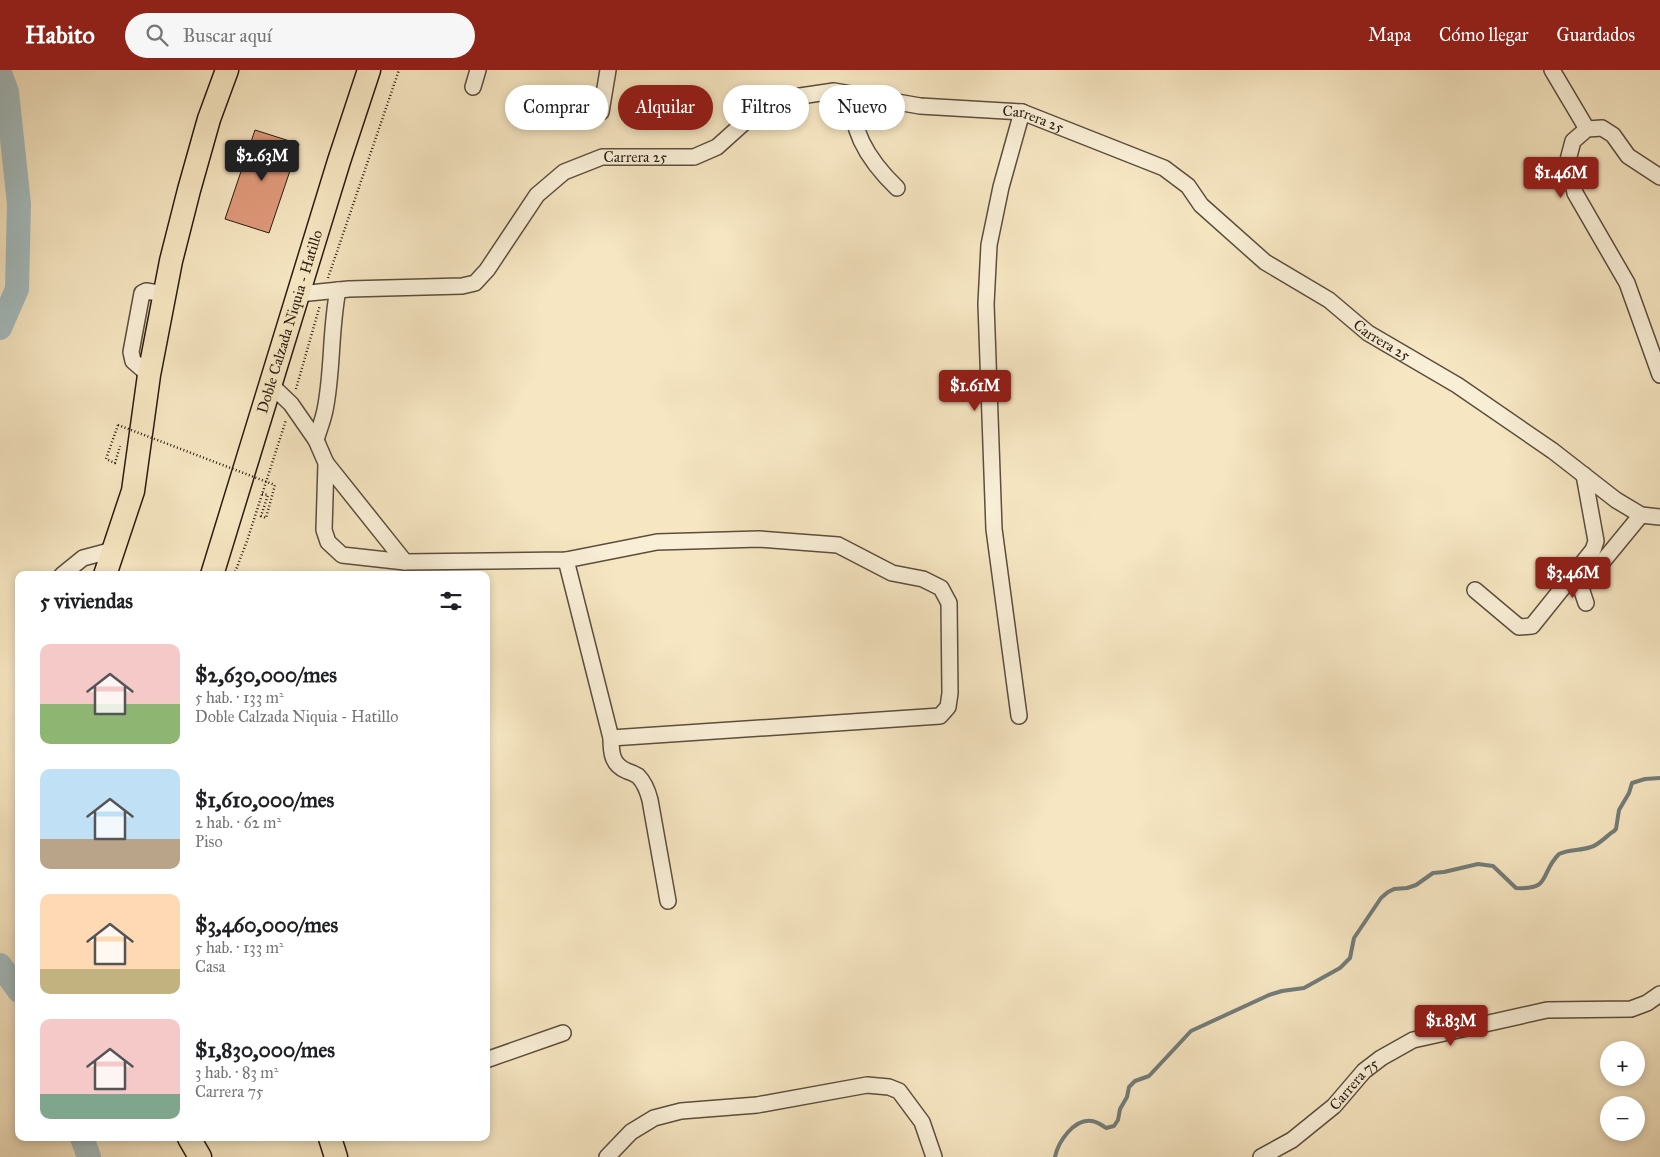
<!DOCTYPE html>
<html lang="es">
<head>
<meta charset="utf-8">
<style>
  body { margin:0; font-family:"IM FELL Great Primer",serif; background:#f6f6f6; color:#202124; height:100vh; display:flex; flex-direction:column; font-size:19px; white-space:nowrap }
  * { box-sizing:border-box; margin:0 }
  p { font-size:16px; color:#757577 }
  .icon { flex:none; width:28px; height:28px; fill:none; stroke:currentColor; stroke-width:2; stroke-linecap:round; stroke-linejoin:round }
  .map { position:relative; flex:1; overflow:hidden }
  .drawer { position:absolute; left:15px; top:501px; width:475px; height:570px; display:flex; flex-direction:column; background:#fff; border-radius:10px; box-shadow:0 2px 8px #0003 }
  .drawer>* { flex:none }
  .hud { position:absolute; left:505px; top:15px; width:475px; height:45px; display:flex; gap:10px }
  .fabs { position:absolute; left:1600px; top:971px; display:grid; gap:10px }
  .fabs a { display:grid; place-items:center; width:45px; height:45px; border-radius:50%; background:#fff; box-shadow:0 2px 8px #0003; font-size:25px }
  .price { position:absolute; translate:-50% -42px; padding:0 11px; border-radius:5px; background:#8f2418; color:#fff; font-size:16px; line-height:32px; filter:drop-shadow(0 1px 2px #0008) }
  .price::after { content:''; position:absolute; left:50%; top:30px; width:15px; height:11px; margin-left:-8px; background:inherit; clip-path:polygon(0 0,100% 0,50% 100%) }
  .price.selected { background:#222; color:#fff }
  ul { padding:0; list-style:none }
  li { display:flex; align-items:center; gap:15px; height:125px; padding:0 25px }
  li span { display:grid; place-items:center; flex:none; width:140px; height:100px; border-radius:10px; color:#555 }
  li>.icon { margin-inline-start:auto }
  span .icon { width:60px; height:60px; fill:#fffc; stroke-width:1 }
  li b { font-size:21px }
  h2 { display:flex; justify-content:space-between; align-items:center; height:60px; padding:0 25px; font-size:21px }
  .tag { padding:0 18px; border-radius:22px; background:#fff; box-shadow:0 2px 8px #0003; font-size:18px; line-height:45px }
  .tag.selected { background:#8f2418; color:#fff }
  header { display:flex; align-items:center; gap:30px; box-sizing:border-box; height:70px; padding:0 25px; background:#8f2418; color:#fff }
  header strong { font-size:24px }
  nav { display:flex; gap:28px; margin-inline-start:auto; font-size:18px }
  .search { width:350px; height:45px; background:#f6f6f6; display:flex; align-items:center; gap:12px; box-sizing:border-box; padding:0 18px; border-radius:28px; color:#757577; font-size:19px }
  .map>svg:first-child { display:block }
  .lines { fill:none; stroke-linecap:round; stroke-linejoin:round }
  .stream { stroke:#727c79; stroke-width:4 }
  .river { stroke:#a3bcbf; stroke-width:24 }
  .building { fill:#e0997b; stroke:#291c11 }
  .minor-casing { stroke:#5c4e3d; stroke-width:18 }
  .highway-casing { stroke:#291c11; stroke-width:25 }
  .path { stroke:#291c11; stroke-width:2.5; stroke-dasharray:1 2.5; stroke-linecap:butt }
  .minor { stroke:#f9efd7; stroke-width:15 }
  .highway { stroke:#f6e6c2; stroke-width:22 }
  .path-bridge { stroke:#291c11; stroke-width:2.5; stroke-dasharray:1 2.5; stroke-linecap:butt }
  .labels { text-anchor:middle; stroke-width:4; stroke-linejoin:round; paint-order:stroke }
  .street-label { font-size:15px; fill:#291c11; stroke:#f9efd7 }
</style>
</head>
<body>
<header>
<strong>Habito</strong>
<div class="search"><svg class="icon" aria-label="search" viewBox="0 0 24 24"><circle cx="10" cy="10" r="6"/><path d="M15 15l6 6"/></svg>Buscar aquí</div>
<nav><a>Mapa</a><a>Cómo llegar</a><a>Guardados</a></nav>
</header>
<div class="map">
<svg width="1660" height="1087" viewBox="0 0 1660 1087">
  <rect width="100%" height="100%" fill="#f6e6c2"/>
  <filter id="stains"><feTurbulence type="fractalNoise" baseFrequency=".004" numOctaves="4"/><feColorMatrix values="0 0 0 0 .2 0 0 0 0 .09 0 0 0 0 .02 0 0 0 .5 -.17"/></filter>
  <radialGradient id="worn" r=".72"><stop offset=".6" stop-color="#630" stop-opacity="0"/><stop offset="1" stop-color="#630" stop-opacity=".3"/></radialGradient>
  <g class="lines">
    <path class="stream" d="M1055 1087C1058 1072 1074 1048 1092 1051 1097 1052 1102 1055 1106 1058L1114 1056 1118 1050 1120 1039 1127 1027 1129 1017 1135 1011 1149 1006 1191 961 1269 925 1282 921 1304 918 1340 898 1350 888 1354 868 1381 828 1388 822 1394 819 1407 818 1416 815 1433 803 1444 802 1478 794 1493 796 1516 818C1552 820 1539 804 1559 784 1569 779 1580 781 1591 777 1599 775 1606 766 1614 761L1616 759 1619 740 1629 723 1632 713 1645 709 1660 708"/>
    <path class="river" d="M0 3 7 22 19 134 17 219 0 258
      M0 895 19 921
      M82 1068 89 1087"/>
  </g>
  <path class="building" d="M255 60 299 74 269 163 225 149Z"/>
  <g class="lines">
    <defs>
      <g id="minor">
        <path d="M1552 0 1587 59"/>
        <path d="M473 17 478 0"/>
        <path d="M853 25C849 62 872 94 897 118"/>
        <path d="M601 42 608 0"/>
        <path d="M1660 107 1628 86 1613 65 1602 58 1587 59 1573 71 1568 90 1575 123 1627 213 1660 305"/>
        <path id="s1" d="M299 224 349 219 462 216 475 213 487 200 537 125 564 102 602 87H694L717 77 757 41 780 29 834 21 920 36 1022 42 1164 98 1188 116 1201 135 1265 192 1329 230 1368 263 1457 315 1553 381 1616 430 1641 445 1660 447"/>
        <path d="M149 305 133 291 131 282 142 223 146 221 165 224"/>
        <path d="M270 314 291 334 316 370 326 393 324 460 328 472 342 485 405 492 566 490 657 472 759 469 838 475 892 503 923 509 941 518 949 533 950 623 948 637 940 646 611 668"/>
        <path d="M316 370C319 360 323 350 325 340 333 301 330 260 338 220"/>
        <path d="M326 393 405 492"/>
        <path d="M566 490 611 668C611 683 612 695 627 701 630 702 635 704 638 706 644 712 648 722 650 730L668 831"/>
        <path d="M62 505 83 488 113 480"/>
        <path d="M1475 520 1519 557 1532 556 1593 480 1596 471 1584 405"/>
        <path d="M1586 533 1581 518 1641 445"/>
        <path d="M1019 646 994 459 986 234 989 175 1001 117 1022 42"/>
        <path d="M486 990 563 963"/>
        <path d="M607 1087 631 1062 654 1048 681 1041 757 1035 867 1015 889 1017 899 1021 922 1052 934 1087"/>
        <path id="s2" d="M1261 1087 1292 1070 1334 1036 1364 1001 1381 988 1413 970 1547 940 1631 939 1647 933 1660 924"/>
      </g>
      <g id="highway">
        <path d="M105 505 133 421 149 305 171 191 189 120 209 49 227 0"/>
        <path id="s3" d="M212 505 339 91 369 0"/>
        <path d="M189 1068 200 1087"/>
        <path d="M330 1068 336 1087"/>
      </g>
    </defs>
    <use href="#minor" class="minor-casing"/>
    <use href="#highway" class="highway-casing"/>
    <path class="path" d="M328 208 399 0
      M296 319 320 235
      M118 355 106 389 115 393 120 376
      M262 424 268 425 261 446 266 448 275 415
      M234 505 247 471 286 350"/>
    <use href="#minor" class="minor"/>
    <use href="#highway" class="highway"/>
    <path class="path-bridge" d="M118 355 275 415"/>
  </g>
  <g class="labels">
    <g class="street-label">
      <text dy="5" stroke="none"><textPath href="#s1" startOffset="814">Carrera 25</textPath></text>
      <text dy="5" stroke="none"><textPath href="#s1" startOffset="394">Carrera 25</textPath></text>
      <text dy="5" stroke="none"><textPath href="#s3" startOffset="265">Doble Calzada Niquia - Hatillo</textPath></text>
      <text dy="5" stroke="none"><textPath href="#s1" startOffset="1234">Carrera 25</textPath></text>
      <text dy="5" stroke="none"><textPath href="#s2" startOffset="119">Carrera 75</textPath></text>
    </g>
  </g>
  <rect width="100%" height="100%" filter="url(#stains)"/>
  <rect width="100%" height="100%" fill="url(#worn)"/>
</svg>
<div class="fabs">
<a>+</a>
<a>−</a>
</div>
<b class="price selected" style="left:262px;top:112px">$2.63M</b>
<b class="price" style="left:1561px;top:129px">$1.46M</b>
<b class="price" style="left:975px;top:342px">$1.61M</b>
<b class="price" style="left:1573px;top:529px">$3.46M</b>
<b class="price" style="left:1451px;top:977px">$1.83M</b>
<div class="hud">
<a class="tag">Comprar</a>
<a class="tag selected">Alquilar</a>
<a class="tag">Filtros</a>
<a class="tag">Nuevo</a>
</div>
<section class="drawer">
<h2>5 viviendas<svg class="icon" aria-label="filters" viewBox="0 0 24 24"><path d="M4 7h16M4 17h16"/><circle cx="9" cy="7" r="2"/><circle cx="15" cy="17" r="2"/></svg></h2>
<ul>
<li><span style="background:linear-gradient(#f6c9c9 60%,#8fb573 0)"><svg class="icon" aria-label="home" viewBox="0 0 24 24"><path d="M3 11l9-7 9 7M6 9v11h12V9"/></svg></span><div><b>$2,630,000/mes</b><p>5 hab. · 133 m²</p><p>Doble Calzada Niquia - Hatillo</p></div></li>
<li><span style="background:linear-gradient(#bfe0f5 70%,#b9a48a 0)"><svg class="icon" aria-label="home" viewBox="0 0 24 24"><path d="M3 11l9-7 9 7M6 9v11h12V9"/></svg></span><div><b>$1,610,000/mes</b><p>2 hab. · 62 m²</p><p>Piso</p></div></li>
<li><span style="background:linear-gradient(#ffd9b3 75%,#c2b280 0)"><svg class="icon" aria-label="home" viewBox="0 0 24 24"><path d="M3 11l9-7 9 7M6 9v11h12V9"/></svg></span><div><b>$3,460,000/mes</b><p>5 hab. · 133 m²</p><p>Casa</p></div></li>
<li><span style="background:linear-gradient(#f6c9c9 75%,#7fa58c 0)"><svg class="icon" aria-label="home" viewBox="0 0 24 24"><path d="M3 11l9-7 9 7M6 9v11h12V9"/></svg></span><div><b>$1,830,000/mes</b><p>3 hab. · 83 m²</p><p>Carrera 75</p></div></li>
</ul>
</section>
</div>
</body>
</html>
